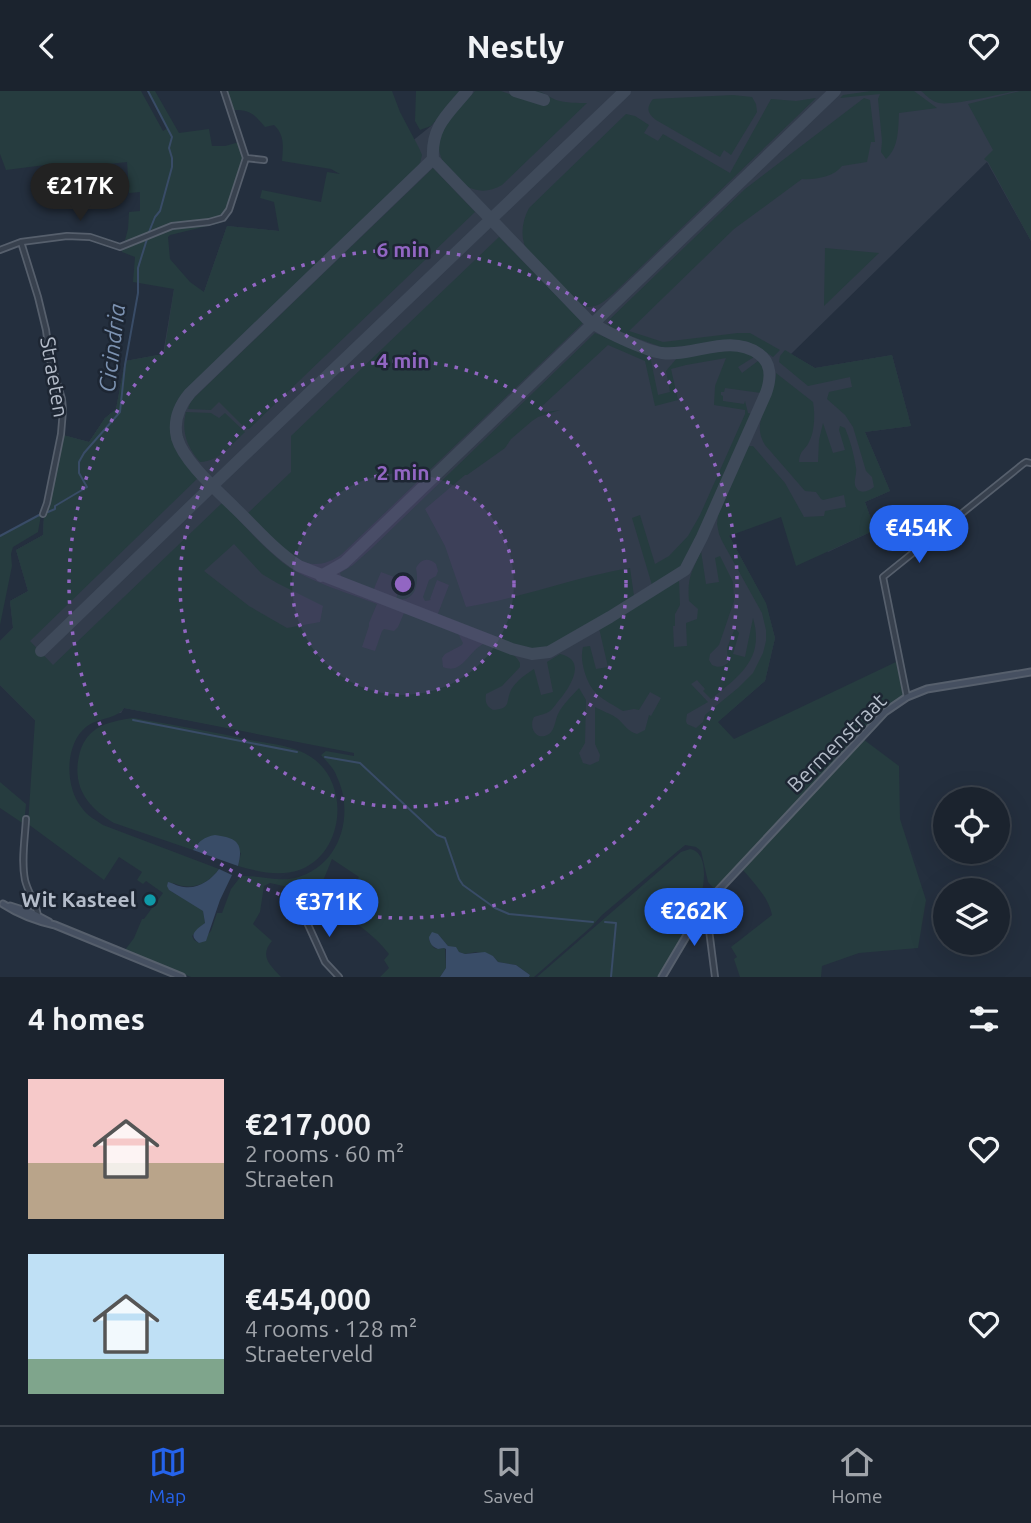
<!DOCTYPE html>
<html lang="en">
<head>
<meta charset="utf-8">
<style>
  body { margin:0; font-family:Ubuntu,sans-serif; background:#282f3a; color:#f1f3f6; height:100vh; display:flex; flex-direction:column; font-size:26px; white-space:nowrap }
  * { box-sizing:border-box; margin:0 }
  p { font-size:23px; color:#a0a4aa }
  .icon { flex:none; width:38px; height:38px; fill:none; stroke:currentColor; stroke-width:2; stroke-linecap:round; stroke-linejoin:round }
  .map { position:relative; height:886px; overflow:hidden }
  .side { display:flex; flex-direction:column; background:#1b232e; flex:1 }
  .side>* { flex:none }
  .controls { position:absolute; left:933px; top:696px; display:grid; gap:14px }
  .controls a { display:grid; place-items:center; width:77px; height:77px; border-radius:50%; background:#1b232e; box-shadow:0 7px 28px #0002,0 0 0 2px #39404a; font-size:35px }
  .price { position:absolute; translate:-50% -60px; padding:0 16px; border-radius:24px; background:#2563eb; color:#fff; font-size:23px; line-height:46px; filter:drop-shadow(0 2px 4px #0008) }
  .price::after { content:''; position:absolute; left:50%; top:42px; width:21px; height:16px; margin-left:-10px; background:inherit; clip-path:polygon(0 0,100% 0,50% 100%) }
  .price.current { background:#222; color:#fff }
  ul { padding:0; list-style:none }
  li { display:flex; align-items:center; gap:21px; height:175px; padding:0 28px }
  li span { display:grid; place-items:center; flex:none; width:196px; height:140px; border-radius:0px; color:#555 }
  li>.icon { margin-inline-start:auto }
  span .icon { width:84px; height:84px; fill:#fffc; stroke-width:1 }
  li b { font-size:30px }
  h2 { display:flex; justify-content:space-between; align-items:center; height:84px; padding:0 28px; font-size:30px }
  header { display:flex; justify-content:space-between; align-items:center; height:91px; padding:0 28px; background:#1b232e; font-size:32px; font-weight:700 }
  .tabs { display:flex; justify-content:space-around; align-items:center; height:98px; border-top:2px solid #39404a; background:#1b232e; font-size:19px; color:#a0a4aa }
  .tabs a { display:grid; justify-items:center; gap:4px }
  .tabs .current { color:#2563eb }
  .map>svg:first-child { display:block }
  .airport { fill:#323c4b }
  .green { fill:#263c3f; fill-rule:evenodd }
  .water { fill:#394c67 }
  .lines { fill:none; stroke-linecap:round; stroke-linejoin:round }
  .stream { stroke:#394c67; stroke-width:2 }
  .taxiway { stroke:#3f4a5a; stroke-width:12 }
  .street-casing { stroke:#565f6c; stroke-width:8 }
  .secondary-casing { stroke:#565f6c; stroke-width:9 }
  .street { stroke:#38414e; stroke-width:4.5 }
  .secondary { stroke:#465061; stroke-width:5 }
  .ring { fill:none; stroke:#9266c3; stroke-width:3.5; stroke-dasharray:3.5 7 }
  .culture-dot { fill:#0f9aa8; stroke:#1d2633; stroke-width:2.5 }
  .labels { text-anchor:middle; stroke-width:5; stroke-linejoin:round; paint-order:stroke }
  .street-label { font-size:21px; fill:#b4bcc9; stroke:#1d2633 }
  .poi-label { font-size:21px; font-weight:bold; fill:#b4bcc9; stroke:#1d2633; text-anchor:end }
  .water-label { font-size:23px; font-style:italic; fill:#7c92b1; stroke:#1d2633 }
  .centre { fill:#9266c3; stroke:#1d2633; stroke-width:3.5 }
  .ring-label { font-size:21px; text-anchor:middle; font-weight:bold; fill:#9266c3; stroke:#1d2633; stroke-width:5; stroke-linejoin:round; paint-order:stroke }
</style>
</head>
<body>
<header><svg class="icon" aria-label="back" viewBox="0 0 24 24"><path d="M15 5l-7 7 7 7"/></svg>Nestly<svg class="icon" aria-label="heart" viewBox="0 0 24 24"><path d="M12 20l-8-8c-3-5 5-10 8-4 3-6 11-1 8 4z"/></svg></header>
<div class="map">
<svg width="1031" height="886" viewBox="0 0 1031 886">
  <rect width="100%" height="100%" fill="#242f3e"/>
  <path class="airport" d="M461 0H1031V150L987 71 791 263 815 277 892 264 911 335 865 341 890 400 865 411 875 439 828 461 769 384 727 441 766 513 775 547 765 590 683 661 700 742 676 761 346 659 124 617 121 622 35 629 0 594V550L13 537 10 510 28 500 16 459 43 444 44 423 47 422 63 344 89 351 105 327 116 318 125 270 163 263 174 198 204 201 227 135 279 140 401 59 431 35Z"/>
  <path class="green" d="M0 0H141L163 40 168 37 148 0H155L179 42 209 38 212 55H225L239 51 243 65 242 73 229 113 222 125 217 128 176 133 124 153 128 138 129 121 140 120V101L129 102 127 71 63 78 61 72 6 79 0 63Z
    M227 0H392L400 21 419 57 422 64 420 72 416 78 178 308C162 345 174 359 199 386L30 550 53 574 222 412C244 433 265 460 290 477 314 492 351 503 377 513L369 532V535L362 556 375 560 382 540 384 538 394 540 398 536 404 522 458 542 463 552 462 554 445 563 442 567 443 576C462 584 468 561 483 553 497 554 513 559 520 572V576L502 595 486 603C485 611 486 615 493 619 512 617 505 612 511 599 516 590 526 583 534 578L541 604 553 601 547 571 560 563C587 569 571 594 561 607 557 611 554 617 550 620 546 623 539 624 534 626 528 637 537 651 549 643 555 639 555 629 558 623 563 613 572 605 579 597L586 609 585 652 579 662 583 672 590 674 599 670 600 664 595 653V616C602 620 612 623 618 628 625 634 627 640 637 643L645 639 649 624 651 625 661 607 650 601 639 619 634 618 623 620C602 607 591 604 584 579 582 571 581 564 583 556L590 555 596 578 608 576 599 537 679 489 680 514 675 523V535H673L674 556 687 555 686 532 697 528 698 518 689 510C687 486 692 481 701 460L706 493 719 491 715 467 720 465 733 491 734 510 719 554 710 563 709 569 712 574C718 577 723 576 728 572L727 557 735 537 739 542 733 563 745 566 753 527C765 568 739 585 711 608L703 600 705 598 697 589 691 593 708 611 687 623 686 630 687 633 696 637 703 631 705 624 738 597 753 582 763 562 766 550V539L762 522 722 450 719 443 717 433 718 425 747 357 749 355H753L785 392 804 426 824 425 825 420 846 416 844 404 823 409 821 408 816 401 805 400 765 354C749 329 775 309 776 282L813 311C815 322 815 340 809 351 805 360 800 358 799 371H818L819 349 823 332 833 362 845 359 839 339 840 335 845 337C850 349 854 363 856 377 857 383 854 388 855 394 858 404 868 401 874 396L872 386 866 380 853 336 845 324 827 308 829 301 852 296 850 286 808 295 779 271 780 265 785 259 815 277 892 264 911 335 865 341 890 400 865 411 875 439 796 475 781 426 729 445 766 512 775 547 765 590 718 631 734 648 898 570 904 604 880 622 715 799 708 791 701 760 696 756 685 754 602 824 591 836 534 886H529L530 884 516 874 498 871 493 865 476 861 465 863 459 861 448 855 438 843 429 849 434 857 438 858 444 857 445 858 446 877 440 886H380L389 877 384 869 389 863C375 845 358 833 339 821L335 825 327 821 330 817 334 819 359 786 332 768 316 807 297 794 288 796 270 792 264 795 260 821 253 833 272 850C259 865 270 874 281 886H191L125 859 134 847 142 828H144L163 802 146 790 143 793 137 789 142 781 119 766 104 789 28 733 35 629 0 594V550L13 537 10 510 28 500 16 459 43 444 44 423 47 422 63 344 89 351 105 327 116 318 125 270 164 263 174 198 133 191 135 166 122 161V158L170 138 224 129V130L220 132 170 144 168 146 170 168 190 191 204 201 227 135 279 140 274 111 260 107 262 99 321 111 327 81 340 83 331 78 282 70C283 56 285 44 274 34L265 36C254 23 251 19 233 19ZM234 453 262 483 277 492 323 515 320 531 287 537 249 515 204 480ZM124 617 354 662V665L326 660 321 664C327 671 334 677 337 686 355 724 340 776 295 787 277 791 259 784 241 785L231 798 222 822H217L211 840 199 852 194 849 192 845 205 832 203 819 169 799 173 792C191 800 208 794 219 778L103 734C96 729 87 725 82 717 65 697 64 654 86 636 97 627 117 628 124 617Z
    M416 0H461L431 35 420 39 415 30Z
    M475 0H501L535 12 548 14 547 6 537 5 534 0C543 0 547 5 556 9 566 12 577 12 587 12L502 94C483 105 467 99 453 84 444 74 437 63 439 49 442 32 464 13 475 0Z
    M871 0H914L937 17 899 22C898 39 899 56 886 68L881 61 882 50 878 8 880 3 840 7 843 4Z
    M921 0H1016C1001 3 952 15 939 12 932 11 926 4 921 0Z
    M1020 0H1031V150L988 71 984 68 993 59 968 13Z
    M733 4 752 6 756 13 757 21 731 64 724 59 720 66 656 29C647 22 646 17 653 8Z
    M816 7 616 200C604 211 595 220 578 214L528 162C520 148 521 132 529 117L626 23 635 25 649 34 644 42 658 50 663 43 730 82 771 8 796 10Z
    M864 7 870 9 875 51H871L867 71 842 75C834 86 814 89 802 88L734 138 629 240 663 251 738 242H750L780 259 773 266 757 255 745 250H730L664 257 609 237V229L745 98Z
    M433 77 475 121 249 338 245 337 219 311 211 319 188 318 191 310 197 304Z
    M499 146 583 232 342 463C302 493 273 448 248 422L291 381V345Z
    M825 157 879 162 824 215Z
    M595 242 650 265 658 304 670 301 666 280 677 267 730 259H741L754 266 738 276 742 282 758 270C768 279 766 291 761 302L725 297 724 301H721V304L723 305V310L744 313 745 310 748 322 752 323 687 468 678 478 652 494 632 427 640 424 655 473 669 465 688 445 700 424 745 323V319L714 314 715 295 726 267 686 274 671 278 678 309 655 315 645 270 608 254 540 317 541 320 546 321 560 319 538 326 532 330 511 348 505 357 467 384H465L425 418 445 455 466 516C522 507 575 486 630 477L634 505 556 553 540 558 524 557 437 525 449 494 437 489 430 508 431 509 425 510 423 506 429 489 436 485 438 480 436 473C428 466 421 468 416 477 419 492 416 512 396 508L402 489 381 481 373 500 342 488 340 482 353 474 372 457Z
    M186 321 211 322 219 327 225 322 245 341C231 354 220 370 200 371 187 356 181 341 186 321Z
    M41 424 38 441 13 456 11 463 12 475 0 534V445Z
    M133 627C174 634 214 641 255 650 273 653 295 655 311 666 350 691 345 760 302 778 281 786 259 781 238 775L241 762 199 751 193 759 114 732C88 717 72 696 79 665 81 654 87 644 96 638 107 631 120 629 133 627Z
    M863 648 899 675 900 728 926 809 918 857 859 862 822 875 821 886H740L734 868 737 866 731 856 772 824C769 807 754 792 743 779Z
    M0 691 26 713 24 733 0 717Z
    M690 758C707 761 705 787 702 801L709 807C689 832 673 857 660 886H537L681 761Z"/>
  <path class="water" d="M215 744C237 747 244 752 238 775L193 759C199 750 204 746 215 744Z
    M219 778 232 784 220 809 206 850 199 852C187 844 197 838 205 832L203 820 169 799 167 795 168 791C173 792 179 796 184 796 199 798 211 789 219 778Z
    M432 841 438 843 448 855 456 856 459 861 465 863 485 861 493 865 498 871 516 874 530 884 529 886H440L446 877V858L444 857 438 858C432 856 429 851 429 846Z"/>
  <g class="lines">
    <path class="stream" d="M148 0 172 46 169 57 172 67V76L160 120 155 126 149 141
      M48 421 55 418V415L87 396 79 382V371L84 362 120 321 125 274 138 202V177L147 148
      M0 445 41 423
      M133 629 297 661
      M325 666 360 672 437 744 445 747 459 788 463 794 495 817 509 823 593 831
      M605 831 616 832 611 886"/>
    <path class="taxiway" d="M515 0 544 9
      M433 68 190 302C179 315 173 330 177 347 184 371 218 400 235 417 256 437 275 460 299 475L512 558 532 563 549 561 610 526 685 479 702 446 766 302C771 288 772 272 759 263 730 242 693 266 662 262 646 260 600 239 587 228L433 68C431 35 448 23 467 0
      M321 485 344 472 835 0
      M41 560 212 395 625 0"/>
    <defs>
      <path id="street" d="M246 67 264 69
        M21 151 38 206 46 239 50 269 62 308 63 319 61 343 47 412 43 423
        M0 159 21 151 67 145 90 146 120 156 172 135 209 131 223 127 229 119 246 67 224 0
        M907 606 883 486 1023 373 1026 371 1031 372
        M26 728C25 748 21 770 25 789 28 802 37 813 38 826
        M311 806 304 819 305 827 325 871 339 886
        M706 815 715 886
        M308 832 321 824 333 826"/>
      <path id="secondary" d="M3 813C20 824 36 830 55 834L182 886
        M10 815 32 822 49 831
        M662 886 700 822 715 803 885 621 907 606 927 598 1031 581"/>
    </defs>
    <use href="#street" class="street-casing"/>
    <use href="#secondary" class="secondary-casing"/>
    <use href="#street" class="street"/>
    <use href="#secondary" class="secondary"/>
  </g>
  <circle cx="403" cy="493" r="111" fill="#9266c3" fill-opacity=".12"/>
  <g class="ring">
    <circle cx="403" cy="493" r="111"/>
    <circle cx="403" cy="493" r="223"/>
    <circle cx="403" cy="493" r="334"/>
  </g>
  <circle class="culture-dot" cx="150" cy="809" r="7"/>
  <g class="labels">
    <g class="street-label">
      <text transform="translate(54 286) rotate(80)" y="7">Straeten</text>
      <text transform="translate(837 652) rotate(-45)" y="7">Bermenstraat</text>
    </g>
    <g class="poi-label">
      <text x="136" y="816">Wit Kasteel</text>
    </g>
    <g class="water-label">
      <text transform="translate(112 257) rotate(-83)" y="8">Cicindria</text>
    </g>
  </g>
  <circle cx="403" cy="493" r="10" class="centre"/>
  <g class="ring-label">
    <text x="403" y="166">6 min</text>
    <text x="403" y="277">4 min</text>
    <text x="403" y="389">2 min</text>
  </g>
</svg>
<div class="controls">
<a><svg class="icon" aria-label="locate" viewBox="0 0 24 24"><circle cx="12" cy="12" r="6"/><path d="M12 2v4M12 18v4M2 12h4M18 12h4"/></svg></a>
<a><svg class="icon" aria-label="layers" viewBox="0 0 24 24"><path d="M12 4l9 5-9 5-9-5zM3 14l9 5 9-5"/></svg></a>
</div>
<b class="price current" style="left:80px;top:132px">€217K</b>
<b class="price" style="left:919px;top:474px">€454K</b>
<b class="price" style="left:329px;top:848px">€371K</b>
<b class="price" style="left:694px;top:857px">€262K</b>
</div>
<section class="side">
<h2>4 homes<svg class="icon" aria-label="filters" viewBox="0 0 24 24"><path d="M4 7h16M4 17h16"/><circle cx="9" cy="7" r="2"/><circle cx="15" cy="17" r="2"/></svg></h2>
<ul>
<li><span style="background:linear-gradient(#f6c9c9 60%,#b9a48a 0)"><svg class="icon" aria-label="home" viewBox="0 0 24 24"><path d="M3 11l9-7 9 7M6 9v11h12V9"/></svg></span><div><b>€217,000</b><p>2 rooms · 60 m²</p><p>Straeten</p></div><svg class="icon" aria-label="heart" viewBox="0 0 24 24"><path d="M12 20l-8-8c-3-5 5-10 8-4 3-6 11-1 8 4z"/></svg></li>
<li><span style="background:linear-gradient(#bfe0f5 75%,#7fa58c 0)"><svg class="icon" aria-label="home" viewBox="0 0 24 24"><path d="M3 11l9-7 9 7M6 9v11h12V9"/></svg></span><div><b>€454,000</b><p>4 rooms · 128 m²</p><p>Straeterveld</p></div><svg class="icon" aria-label="heart" viewBox="0 0 24 24"><path d="M12 20l-8-8c-3-5 5-10 8-4 3-6 11-1 8 4z"/></svg></li>
</ul>
</section>
<nav class="tabs">
<a class="current"><svg class="icon" aria-label="map" viewBox="0 0 24 24"><path d="M3 6l6-2 6 2 6-2v14l-6 2-6-2-6 2zM9 4v14M15 6v14"/></svg>Map</a>
<a><svg class="icon" aria-label="saved" viewBox="0 0 24 24"><path d="M7 4h10v16l-5-4-5 4z"/></svg>Saved</a>
<a><svg class="icon" aria-label="home" viewBox="0 0 24 24"><path d="M3 11l9-7 9 7M6 9v11h12V9"/></svg>Home</a>
</nav>
</body>
</html>
